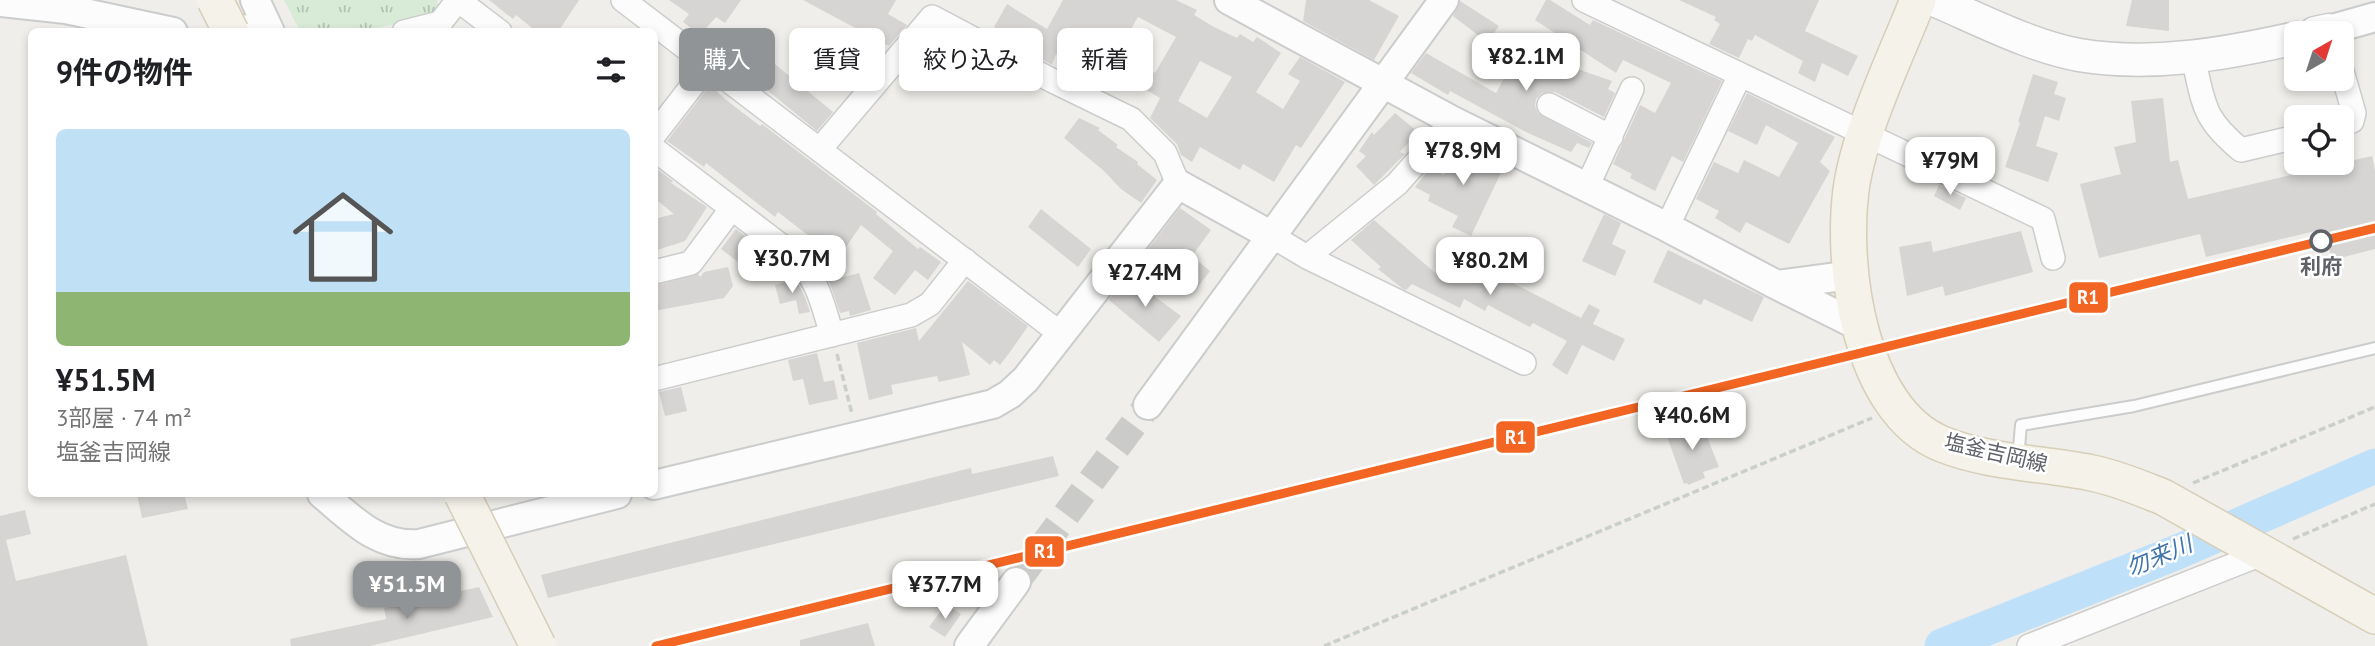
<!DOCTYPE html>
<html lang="ja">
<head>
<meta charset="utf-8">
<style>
  body { margin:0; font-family:"PT Sans","Noto Sans JP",sans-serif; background:#f2f2f2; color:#202124; height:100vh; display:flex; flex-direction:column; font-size:26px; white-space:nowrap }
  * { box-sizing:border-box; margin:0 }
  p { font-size:23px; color:#757577 }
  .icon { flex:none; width:38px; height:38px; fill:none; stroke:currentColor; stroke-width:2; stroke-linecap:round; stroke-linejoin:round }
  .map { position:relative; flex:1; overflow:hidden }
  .sheet { position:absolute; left:28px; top:28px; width:630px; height:469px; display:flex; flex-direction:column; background:#fff; border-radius:10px; box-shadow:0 4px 10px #0003 }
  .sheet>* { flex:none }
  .banner { position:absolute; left:679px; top:28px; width:665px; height:63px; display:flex; gap:14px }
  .needle { width:46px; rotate:39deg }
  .buttons { position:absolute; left:2284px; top:21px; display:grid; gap:14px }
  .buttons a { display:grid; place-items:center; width:70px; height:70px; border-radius:10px; background:#fff; box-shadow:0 4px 10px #0003; font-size:35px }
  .price { position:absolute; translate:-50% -60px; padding:0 16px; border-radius:14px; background:#fff; color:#222; font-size:23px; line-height:46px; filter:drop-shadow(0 2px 4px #0008) }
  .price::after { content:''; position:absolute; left:50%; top:42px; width:21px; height:16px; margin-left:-10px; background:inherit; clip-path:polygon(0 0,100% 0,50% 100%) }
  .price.on { background:#919496; color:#fff }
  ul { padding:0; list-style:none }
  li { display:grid; align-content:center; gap:14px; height:371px; padding:0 28px }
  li+li { border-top:2px solid #e0e0e0 }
  li span { display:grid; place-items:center; height:217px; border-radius:10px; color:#555 }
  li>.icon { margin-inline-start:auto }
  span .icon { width:126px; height:126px; fill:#fffc; stroke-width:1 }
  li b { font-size:30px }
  h2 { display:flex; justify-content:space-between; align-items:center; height:84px; padding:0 28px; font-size:30px }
  .tag { padding:0 24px; border-radius:10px; background:#fff; box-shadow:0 4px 10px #0003; font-size:24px; line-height:63px }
  .tag.on { background:#919496; color:#fff }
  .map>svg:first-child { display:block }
  .grass { fill:url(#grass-tufts) }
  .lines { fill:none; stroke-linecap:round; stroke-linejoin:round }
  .river { stroke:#bfe0f9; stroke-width:35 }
  .building { fill:#d6d5d3; fill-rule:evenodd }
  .tertiary-tunnel { stroke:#cbcbca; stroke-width:28; stroke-dasharray:28 14; stroke-linecap:butt }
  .service-casing { stroke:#cbcccc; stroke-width:14 }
  .minor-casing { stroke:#cbcccc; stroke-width:26 }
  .tertiary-casing { stroke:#cbcccc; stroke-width:32 }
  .secondary-casing { stroke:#cacacb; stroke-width:35 }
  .primary-casing { stroke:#d7ceb8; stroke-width:38 }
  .path { stroke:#cacfcc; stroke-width:3.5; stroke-dasharray:7 3.5; stroke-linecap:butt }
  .service { stroke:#fdfcfc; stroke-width:10 }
  .minor { stroke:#fdfcfc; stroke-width:23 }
  .tertiary { stroke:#fdfcfc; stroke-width:28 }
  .secondary { stroke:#fdfcfc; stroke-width:32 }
  .primary { stroke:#f4f2e9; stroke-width:35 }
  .rail-casing { stroke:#e4e4e4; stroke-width:8 }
  .rail { stroke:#fff; stroke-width:5; stroke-dasharray:16; stroke-linecap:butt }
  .primary-bridge-casing { stroke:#d7ceb8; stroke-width:38; stroke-linecap:butt }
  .primary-bridge { stroke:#f4f2e9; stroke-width:35 }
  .rail-1-casing { stroke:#fff; stroke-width:14 }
  .rail-1 { stroke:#f26522; stroke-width:9 }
  .stop-dot { fill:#fff; stroke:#5f6368; stroke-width:3.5 }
  .labels { text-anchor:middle; stroke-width:5; stroke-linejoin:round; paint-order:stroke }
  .stop-label { font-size:21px; font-weight:bold; fill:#5f6368; stroke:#fff }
  .street-label { font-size:21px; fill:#5f6368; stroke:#fff }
  .water-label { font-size:23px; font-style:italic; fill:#4174aa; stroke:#fff }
  .line-badge { stroke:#fff; stroke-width:2.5 }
  .badge-label { font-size:19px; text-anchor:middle; font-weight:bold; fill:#fff }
</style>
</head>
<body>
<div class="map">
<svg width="2375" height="646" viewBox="0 0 2375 646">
  <defs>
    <pattern id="grass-tufts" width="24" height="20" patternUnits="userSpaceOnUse" patternTransform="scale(1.75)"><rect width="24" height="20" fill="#d8ebd6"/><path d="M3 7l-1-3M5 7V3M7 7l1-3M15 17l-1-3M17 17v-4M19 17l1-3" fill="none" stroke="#b2c2b1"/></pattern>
  </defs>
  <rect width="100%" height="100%" fill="#efeeea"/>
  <path class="grass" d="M284 0H437L439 10 432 15 365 31H300Z"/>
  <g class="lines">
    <path class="river" d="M1942 646 2175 553 2375 466"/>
  </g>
  <path class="building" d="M489 0H579L558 32H537L516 15 513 19Z
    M669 0H741L725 23 716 17 700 35 683 22 689 14Z
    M803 0H896L888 14 907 25 889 46Z
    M1063 0H1176L1197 10 1194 15 1214 27 1237 38 1240 34 1253 42 1257 37 1281 53 1256 92 1283 109 1300 81 1288 74 1300 57 1345 82 1301 148 1296 145 1274 182 1243 164 1240 170 1200 147 1192 162 1181 155 1177 144 1150 118 1160 98 1099 62 1097 66 1080 56 1074 65 1056 54 1052 65 1031 53 1033 49 994 27 1007 4 1047 29ZM1138 17 1176 37 1155 73 1118 51ZM1200 61 1232 77 1207 118 1178 101Z
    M1306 0H1369L1399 16 1374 60 1303 21Z
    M1546 0H1550L1590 25 1593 20 1722 81 1683 162 1672 156 1655 191 1630 178 1632 174 1613 164 1640 105 1655 113 1671 83 1623 60 1616 73 1535 20Z
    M1679 0H1819L1805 31 1858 56 1848 76 1822 63 1815 82 1798 73 1803 61 1755 35 1752 41 1748 39 1739 58 1709 44 1720 24 1714 20 1716 17Z
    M2132 0H2169V31L2126 26Z
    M1460 1 1499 26 1487 42 1453 16Z
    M1520 49 1612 81 1608 89 1615 93 1604 117 1555 92 1542 93 1536 99 1535 106 1538 113 1592 143 1589 148 1577 143 1571 152 1528 133 1450 91 1448 95 1411 73 1426 53 1496 93Z
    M764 55 833 112 817 131 749 75Z
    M2033 74 2058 82 2054 94 2066 98 2059 121 2045 116 2036 146 2058 153 2048 182 2005 167 2020 123 2018 122Z
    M710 85 725 99 760 126 762 124 877 212 876 214 918 249 920 247 941 262 928 280 915 270 895 295 873 278 893 251 861 225 834 265 814 248 818 243 778 212 775 217 706 163 704 167 667 141Z
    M1747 93 1835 137 1820 162 1830 171 1789 244 1746 222 1740 233 1715 218 1719 211 1696 199 1714 162 1738 173 1744 160 1779 177 1798 143 1766 125 1757 145 1728 131Z
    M2163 98 2170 162 2178 160 2188 199 2372 156 2375 170V249L2332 260 2324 229 2206 257 2200 234 2099 258 2080 184 2121 174 2114 147 2136 142 2131 101Z
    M1395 113 1418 132 1400 152 1405 154 1374 185 1356 166 1366 156 1359 151 1372 132 1374 135Z
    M1079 118 1100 128 1098 130 1118 145 1116 147 1138 162 1137 164 1157 180 1141 203 1121 189 1103 170 1064 138Z
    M1460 143 1504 166 1471 236 1452 227 1458 216 1428 201 1430 195 1415 187 1430 168 1444 175Z
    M654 167 673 181 671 183 707 207 685 241 654 251V219L674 214 658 201 654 205Z
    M1939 185 1966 198 1960 210 1934 196Z
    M1180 208 1211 230 1192 256 1210 271 1194 292 1145 253Z
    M1041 209 1091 249 1078 267 1028 227Z
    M1604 214 1621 223 1612 244 1626 251 1615 276 1582 261Z
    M1374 220 1440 277 1446 267 1477 282 1483 271 1505 279 1581 318 1589 304 1600 310 1593 324 1625 339 1614 361 1582 345 1567 375 1552 365 1567 341 1533 323 1530 327 1488 305 1485 311 1464 299 1460 308 1412 284 1406 290 1403 289 1378 269 1381 267 1351 240Z
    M736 229 761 248 746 268 721 249Z
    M2021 231 2033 272 1945 296 1943 286 1907 296 1899 247 1931 241 1933 252Z
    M1668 250 1764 297 1752 322 1704 299 1701 305 1653 282Z
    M728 267 733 286 724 298 654 311V286L698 274 700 277 704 272Z
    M859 273 871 310 850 316 849 311 840 313 829 281Z
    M1127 276 1181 316 1159 342 1109 300Z
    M796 280 805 297 810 312 799 314 796 300 780 304 775 285Z
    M968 281 1028 326 1010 352 1000 365 994 360 990 365 962 342 970 375 939 382 937 376 891 385 893 394 869 400 857 343 916 328 919 341Z
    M817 353 824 382 834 380 838 399 809 405 803 379 793 381 788 360Z
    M681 387 687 411 665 416 659 392Z
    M1701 422 1719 467 1703 472 1705 478 1688 485 1687 483 1684 484 1665 431 1683 425 1685 429Z
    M1053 456 1059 476 548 598 541 575 971 468 972 474Z
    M137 494H184L188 509 142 518Z
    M25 510 31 534 6 540 16 581 126 555 148 646H0V516Z
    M479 587 493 617 370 646H291L290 639 386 619 384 608Z
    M946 604 961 614 945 637 929 627Z
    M868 623 875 646H800V640Z"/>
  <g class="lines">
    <path class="tertiary-tunnel" d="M1016 582 1148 405"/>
    <defs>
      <path id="service" d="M2018 459 2021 425 2134 406 2375 348"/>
      <path id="minor" d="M458 0 500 32
        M623 0 1061 334
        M1584 0 2043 219 2053 258
        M404 32 440 23 458 0
        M2193 57C2204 104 2202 118 2241 150L2296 137
        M2342 71 2354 113 2352 121 2342 125
        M1549 105 1611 137
        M654 135 709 64
        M654 149 792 254C819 281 821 299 832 335
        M820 149 932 17 1053 81 1131 119 1165 153 1178 184
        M1587 187 1632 89
        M1667 227 1740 75
        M1272 236 1307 257 1524 363
        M1307 257 1397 184 1453 121
        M654 272 691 263 732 208
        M654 379 911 315 930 304 965 260
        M2029 646 2264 553"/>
      <path id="tertiary" d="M255 0 270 32
        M1229 0 1453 121 1667 227 1777 285 1851 275
        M0 2 66 9 173 32
        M2329 30 2375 17
        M230 32 267 26
        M1777 285 1859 326
        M1148 405 1444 0
        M654 485 993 404 1010 394 1026 379 1178 184 1272 236
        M322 494C351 518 378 548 419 544L617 494
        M969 646 1016 582"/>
      <path id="secondary" d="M1934 0C1979 19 2030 46 2079 55 2151 67 2225 54 2296 38
        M2315 33 2329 30"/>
      <path id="primary" d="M1918 0C1896 56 1859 131 1851 190 1841 267 1859 410 1942 444 1989 463 2043 463 2092 473 2117 478 2140 488 2163 497L2375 616"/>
    </defs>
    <use href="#service" class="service-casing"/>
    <use href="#minor" class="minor-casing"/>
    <use href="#tertiary" class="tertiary-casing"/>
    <use href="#secondary" class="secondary-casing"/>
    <use href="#primary" class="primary-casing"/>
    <path class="path" d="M837 354 852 414
      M2193 483 2375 407
      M2293 539 2375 504
      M1324 646 1872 418"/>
    <use href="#service" class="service"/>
    <use href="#minor" class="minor"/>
    <use href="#tertiary" class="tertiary"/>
    <use href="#secondary" class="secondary"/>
    <use href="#primary" class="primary"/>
    <defs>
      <path id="rail" d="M1414 463 2375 228"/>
    </defs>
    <use href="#rail" class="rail-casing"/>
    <use href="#rail" class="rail"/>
    <defs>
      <path id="primary-bridge" d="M215 0 231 32
        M462 494 538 646"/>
    </defs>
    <use href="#primary-bridge" class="primary-bridge-casing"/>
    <use href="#primary-bridge" class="primary-bridge"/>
    <defs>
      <path id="rail-1" d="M656 646 2375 228"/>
    </defs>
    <use href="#rail-1" class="rail-1-casing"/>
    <use href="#rail-1" class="rail-1"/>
  </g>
  <circle class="stop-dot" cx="2321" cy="241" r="10"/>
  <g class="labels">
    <g class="stop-label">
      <text x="2321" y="274">利府</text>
    </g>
    <g class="street-label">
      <text transform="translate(1996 453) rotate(13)" y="7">塩釜吉岡線</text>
    </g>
    <g class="water-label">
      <text transform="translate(2159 556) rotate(-23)" y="8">勿来川</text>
    </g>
  </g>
  <g class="line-badge">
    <rect x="2068" y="281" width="41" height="33" rx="7" fill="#f26522"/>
    <rect x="1495" y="420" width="41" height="34" rx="7" fill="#f26522"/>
    <rect x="1024" y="535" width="41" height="33" rx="7" fill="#f26522"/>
  </g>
  <g class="badge-label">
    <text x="2088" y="304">R1</text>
    <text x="1516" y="444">R1</text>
    <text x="1045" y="558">R1</text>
  </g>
</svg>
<div class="buttons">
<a><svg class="needle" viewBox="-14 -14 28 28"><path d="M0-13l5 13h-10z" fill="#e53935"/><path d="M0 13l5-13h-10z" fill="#757577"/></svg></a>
<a><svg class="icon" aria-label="locate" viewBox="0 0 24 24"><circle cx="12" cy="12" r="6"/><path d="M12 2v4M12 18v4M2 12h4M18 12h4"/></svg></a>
</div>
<b class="price" style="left:1526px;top:93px">¥82.1M</b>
<b class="price" style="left:1463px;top:187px">¥78.9M</b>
<b class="price" style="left:1950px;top:197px">¥79M</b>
<b class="price" style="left:792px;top:295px">¥30.7M</b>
<b class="price" style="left:1490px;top:297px">¥80.2M</b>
<b class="price" style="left:1145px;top:309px">¥27.4M</b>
<b class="price" style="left:1692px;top:452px">¥40.6M</b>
<b class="price on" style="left:407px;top:621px">¥51.5M</b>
<b class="price" style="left:945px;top:621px">¥37.7M</b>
<div class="banner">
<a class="tag on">購入</a>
<a class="tag">賃貸</a>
<a class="tag">絞り込み</a>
<a class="tag">新着</a>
</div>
<section class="sheet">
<h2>9件の物件<svg class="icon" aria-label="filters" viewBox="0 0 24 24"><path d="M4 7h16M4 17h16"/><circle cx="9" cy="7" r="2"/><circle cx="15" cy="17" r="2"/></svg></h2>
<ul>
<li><span style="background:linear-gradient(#bfe0f5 75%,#8fb573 0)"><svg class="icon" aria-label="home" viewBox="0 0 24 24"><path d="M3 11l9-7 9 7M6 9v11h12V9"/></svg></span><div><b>¥51.5M</b><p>3部屋 · 74 m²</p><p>塩釜吉岡線</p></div></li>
</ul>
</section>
</div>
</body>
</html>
